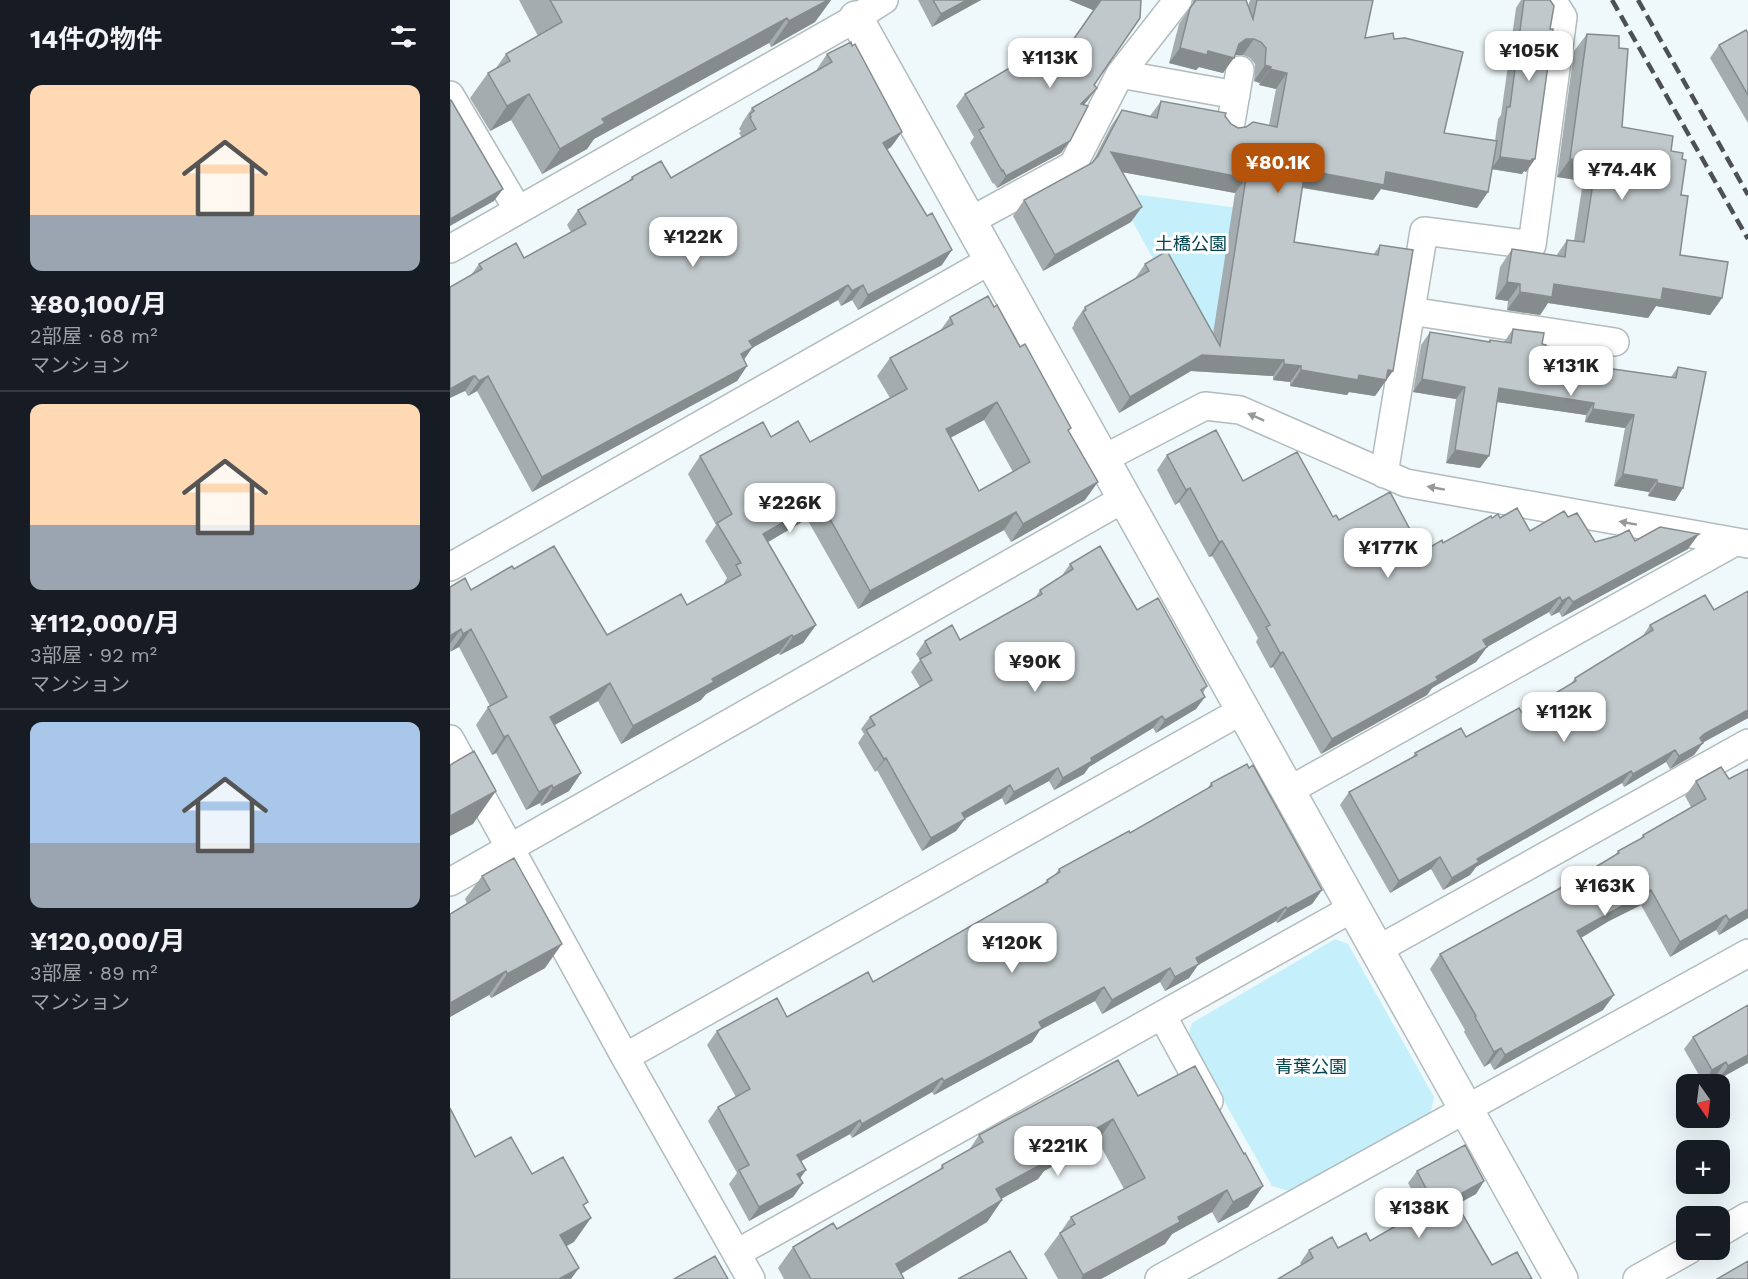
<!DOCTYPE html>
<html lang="ja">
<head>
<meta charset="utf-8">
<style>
  body { margin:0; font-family:"Work Sans","Noto Sans JP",sans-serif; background:#242831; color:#f1f3f6; height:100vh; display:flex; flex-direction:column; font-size:22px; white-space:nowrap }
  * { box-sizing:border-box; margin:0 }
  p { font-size:20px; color:#9ea1a6 }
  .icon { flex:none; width:33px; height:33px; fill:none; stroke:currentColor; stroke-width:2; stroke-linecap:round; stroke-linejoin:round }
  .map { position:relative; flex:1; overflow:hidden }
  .panel { display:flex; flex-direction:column; background:#171b24; width:450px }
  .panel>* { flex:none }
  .needle { width:39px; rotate:166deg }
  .tools { position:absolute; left:1226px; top:1074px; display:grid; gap:12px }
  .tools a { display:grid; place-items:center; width:54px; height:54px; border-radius:12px; background:#171b24; box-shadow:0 6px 24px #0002; font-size:30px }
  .price { position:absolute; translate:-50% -51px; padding:0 14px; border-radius:12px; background:#fff; color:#222; font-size:20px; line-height:39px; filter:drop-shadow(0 2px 3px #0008) }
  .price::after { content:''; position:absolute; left:50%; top:36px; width:18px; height:14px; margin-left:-9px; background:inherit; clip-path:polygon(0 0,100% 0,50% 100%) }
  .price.on { background:#b45309; color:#fff }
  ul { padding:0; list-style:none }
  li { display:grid; align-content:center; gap:12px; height:318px; padding:0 30px }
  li+li { border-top:2px solid #363941 }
  li span { display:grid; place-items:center; height:186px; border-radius:12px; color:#555 }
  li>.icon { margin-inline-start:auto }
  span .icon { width:108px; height:108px; fill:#fffc; stroke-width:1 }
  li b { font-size:26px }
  h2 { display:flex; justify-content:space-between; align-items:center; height:72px; padding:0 30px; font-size:26px }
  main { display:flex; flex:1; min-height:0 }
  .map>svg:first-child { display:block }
  .green { fill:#c5f0fb }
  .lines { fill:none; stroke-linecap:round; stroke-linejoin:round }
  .minor-casing { stroke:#b2bbbd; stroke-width:30 }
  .tertiary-casing { stroke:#b2bbbd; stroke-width:36 }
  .minor { stroke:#fff; stroke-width:27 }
  .tertiary { stroke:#fff; stroke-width:33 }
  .rail { stroke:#4d5153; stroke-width:4.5; stroke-dasharray:12 6; stroke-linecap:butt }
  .wall { fill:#a5acaf; fill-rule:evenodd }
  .shaded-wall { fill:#868c8e }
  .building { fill:#c0c8cb; stroke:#868c8e; stroke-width:1.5; fill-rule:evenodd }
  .oneway { fill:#979899 }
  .labels { text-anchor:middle; stroke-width:6; stroke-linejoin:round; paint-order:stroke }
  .park-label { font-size:18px; fill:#004450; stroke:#fff }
</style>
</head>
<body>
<main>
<section class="panel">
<h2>14件の物件<svg class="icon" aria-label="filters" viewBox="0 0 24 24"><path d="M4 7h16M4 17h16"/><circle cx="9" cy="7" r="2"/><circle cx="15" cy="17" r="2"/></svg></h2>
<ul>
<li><span style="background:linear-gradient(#ffd9b3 70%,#9aa5b1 0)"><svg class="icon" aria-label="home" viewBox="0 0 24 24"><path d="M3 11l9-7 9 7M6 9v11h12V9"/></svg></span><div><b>¥80,100/月</b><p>2部屋 · 68 m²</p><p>マンション</p></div></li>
<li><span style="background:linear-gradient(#ffd9b3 65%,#9aa5b1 0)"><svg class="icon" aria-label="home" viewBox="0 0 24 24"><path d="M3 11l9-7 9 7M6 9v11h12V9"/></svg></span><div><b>¥112,000/月</b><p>3部屋 · 92 m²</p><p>マンション</p></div></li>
<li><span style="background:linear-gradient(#a9c7e8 65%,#9aa5b1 0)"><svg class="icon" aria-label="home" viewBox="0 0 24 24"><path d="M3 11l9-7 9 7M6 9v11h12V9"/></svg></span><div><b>¥120,000/月</b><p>3部屋 · 89 m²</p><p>マンション</p></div></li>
</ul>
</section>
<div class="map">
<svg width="1298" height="1279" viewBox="0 0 1298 1279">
  <rect width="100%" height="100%" fill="#eff8fa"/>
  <path class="green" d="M601 183 788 208 765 371 674 206Z
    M885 939 898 944 984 1097 980 1115 842 1192 822 1186 738 1037 742 1023Z"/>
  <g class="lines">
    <defs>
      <path id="minor" d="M670 74 786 95
        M0 95 68 210
        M780 128 790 70
        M520 221 623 165 670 74 728 0
        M0 249 406 18 434 0
        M960 311 1165 342
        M653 459 755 406 790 410 956 483 1298 544
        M934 474 974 231 1082 245 1113 17 1102 0
        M0 567 541 260
        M0 739 175 1057 301 1279
        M838 791 1285 542
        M0 882 675 498
        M927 950 1298 743
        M712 1015 759 1101
        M175 1057 793 710
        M1269 1233 1298 1216
        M287 1253 903 908
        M709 1279 1298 953
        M1187 1279 1239 1250"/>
      <path id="tertiary" d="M406 18 1111 1279"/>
    </defs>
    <use href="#minor" class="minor-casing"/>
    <use href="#tertiary" class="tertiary-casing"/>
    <use href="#minor" class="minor"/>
    <use href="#tertiary" class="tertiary"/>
    <path class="rail" d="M1162 0 1298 239
      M1188 0 1298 195"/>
  </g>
  <path class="wall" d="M69 0H381L365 22 321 47 319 43 144 139 137 149 92 174 61 120 40 131 20 98 38 73 46 68 56 54 88 36Z
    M468 0H531L482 27Z
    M619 0H691L644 85 638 100 634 105 611 153 547 188 544 183 543 184 520 143 524 137 506 106 515 94 575 70 616 50 643 10Z
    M743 0H796L798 6 800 0H923L915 38 944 39 994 133 1045 141 1048 119 1051 115 1066 8 1071 0H1100V29L1085 159 1076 172 1074 171 1072 174 1042 169 1038 192 1027 208 931 189 923 200 852 188 844 242 923 255 930 245 932 386 925 396 899 392 897 395 840 386V382L823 380V376L741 371 669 413 622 328 624 325V323L635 307 684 280 695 264 763 334 785 193 672 172 681 222 593 271 563 216 574 200 642 163 661 126 672 110 700 116 711 101 775 116 781 124 788 128 819 125 826 89 809 85 810 83 804 81 805 64 800 58 793 55H785L773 73 749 67 746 70 719 63 729 24 743 3Z
    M1298 33V123L1260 58 1269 45Z
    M1137 34 1169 48 1172 127 1221 151 1232 159 1230 255 1272 298 1260 315 1206 306 1198 318 1098 303 1090 315 1057 310 1058 301 1045 299 1050 267 1062 249 1106 256 1117 240 1124 241 1133 181 1107 177 1124 51Z
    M377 54 452 132 441 147 437 150 492 265 408 310 402 300 391 306 388 300 302 348 294 360 297 366 287 381 82 492 27 391 18 396 15 391H12L0 398V287L21 275 29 264 74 258 121 232 117 225 128 210 178 182 182 177 221 178 292 138 289 133 291 131 289 129 292 124V123L302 108 367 70V69Z
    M544 307 621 428 618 432 635 500 561 542 554 530 408 609 357 519 318 542 366 625 353 643 330 655 329 653 256 694 251 700 171 744 148 701 105 725 131 773 119 791 91 806 90 803 76 810 46 753 42 755 26 725 38 707 40 706 9 647 0 651V587L21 590 64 569 157 635 237 605 274 584V583L277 578 255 541 266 525 238 474 250 456 321 437 360 442 440 398 427 376 440 358 490 331 500 317ZM534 420 563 472 529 491 500 438Z
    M1063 329 1092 344 1093 359 1221 377 1228 367 1233 488 1225 501 1198 496 1199 492 1164 486 1175 428 1135 422 1136 415 1047 402 1030 468 996 463 1006 399 963 392 971 345 980 332 1038 342 1040 340 1054 342Z
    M717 455 793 481 889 520 972 552 993 543 1042 518H1050L1080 531 1118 517 1145 542 1185 541 1238 549 1112 617 1109 612 1101 616 1099 612 1037 647 1026 662 982 688 977 695 871 754 823 667 820 668 806 642 808 638 764 559 762 556 759 557 729 502 725 505 707 470Z
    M620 564 687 610 757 686 753 693 746 709 706 733 703 728 639 767 634 774 604 790 599 781 555 805 552 798 515 819 506 831 472 851 427 770 425 772 408 743 414 734 411 729 420 717 470 687 461 672 470 660 466 654 475 641 510 640 585 598 590 590 611 577Z
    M1200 625 1298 718 1253 742 1244 755 1220 769 1216 762 1174 787 1172 783 1026 867 1020 875 993 890 981 869 940 893 890 805 899 792 962 758 965 753 1016 737 1072 713 1120 685 1125 678 1192 637Z
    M1271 767 1298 918 1269 935 1266 930 1220 957 1191 905 1159 921 1131 938 1153 1010 1044 1070 1040 1063 1034 1067 1014 1032 1015 1030 980 969 990 954 1107 890 1165 855 1168 851 1190 839 1193 835 1241 807 1235 796 1246 781Z
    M761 783 872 890 862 904 827 923 826 921 748 965 739 978 715 991 710 982 652 1014 645 1001 590 1030 582 1042 484 1095 482 1092 402 1138 400 1134 351 1161 356 1170 350 1178 353 1183 343 1197 299 1221 279 1184 287 1173 258 1121 268 1107 286 1097 257 1045 267 1031 337 1017 423 982 593 885 597 880 604 876 609 869 680 833 757 789Z
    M32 876 95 968 41 998 39 995 0 1017V914L17 904 15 899Z
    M1243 1037 1298 1063 1269 1079 1267 1074 1253 1082 1234 1049Z
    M688 1096 794 1154 813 1186 798 1207 768 1223 762 1212 722 1234 715 1244 651 1279H608L594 1254 610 1233 621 1217 674 1189 648 1141 594 1171 588 1179 551 1199 552 1200 537 1222 451 1274 454 1279H334L328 1268 343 1247 387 1229 489 1171 492 1165 519 1150 529 1135Z
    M967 1171 1034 1181 1026 1194 1007 1204 1042 1265H852L850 1263 859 1250 888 1248 920 1241 973 1210 958 1183Z"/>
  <path class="shaded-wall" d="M378 0H381L365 22 321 47 339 21Z
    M517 0H531L482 27 491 14Z
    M619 0H651L643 10Z
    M337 18 319 43 144 139 137 149 92 174 110 149 152 119Z
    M796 39H804L793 55H785L784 58 773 73 749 67 746 70 719 63 730 48 789 44Z
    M815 65 821 67 810 83 804 81Z
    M820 69 837 73 826 89 809 85Z
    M647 88 638 100 622 117 631 104Z
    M79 94 61 120 40 131 57 106Z
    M452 132 441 147 423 158 433 143Z
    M620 141 611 153 547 188 556 176Z
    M661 152 796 178 785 193 650 168Z
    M1050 157 1082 159H1085L1076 172 1074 171 1072 174 1041 169Z
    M1120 159 1146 163 1133 181 1107 177Z
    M855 170 936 172 1038 192 1027 208 931 189 923 200 844 186Z
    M53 189 44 201 0 226V219Z
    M692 207 681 222 593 271 605 255Z
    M502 250 492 265 408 310 418 295Z
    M1057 282 1070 284 1058 301 1045 299Z
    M1104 284 1213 288 1272 298 1260 315 1206 306 1198 318 1098 303 1090 315 1057 310 1070 292Z
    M398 285 388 300 302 348 292 362 280 369 299 341Z
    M413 285 402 300 391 306 402 291Z
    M752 355 834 360 823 376 741 371 669 413 680 397Z
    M834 364 851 366 840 382 823 380Z
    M297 366 287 381 82 492 92 477Z
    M851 370 909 375 938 370 943 371 925 396 899 392 897 395 840 386Z
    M23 376H25L15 391 0 398V389Z
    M38 376 27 391 18 396 29 381Z
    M972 379 1015 387 1006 399 963 392Z
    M1049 388 1144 403 1136 415 1040 401Z
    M547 402 534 420 483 447 496 429Z
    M1143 409 1184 415 1175 428 1135 422Z
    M1005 450 1039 456 1030 468 996 463Z
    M1173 474 1207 480 1199 492 1164 486Z
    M648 482 635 500 561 542 573 524Z
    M1207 483 1233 488 1225 501 1198 496Z
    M740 488 729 502 725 505 736 490Z
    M370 501 357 519 301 552 313 534Z
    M566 512 554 530 408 609 420 591Z
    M1249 534 1238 549 1112 617 1123 602Z
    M772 541 762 556 759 557 769 542Z
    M1110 597 1099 612 1037 647 1026 662 982 688 977 695 871 754 882 739 1033 640Z
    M1119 597 1109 612 1101 616 1112 601Z
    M366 625 353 643 330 655 343 637Z
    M11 629 0 644V636Z
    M21 629 9 647 0 652 13 634Z
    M342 635 329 653 256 694 251 700 171 744 183 726 262 679Z
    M833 652 823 667 820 668 830 653Z
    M160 683 148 701 88 734 100 717Z
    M755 697 746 709 706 733 715 720Z
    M1298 710V718L1245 747 1253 743 1244 755 1220 769 1229 756 1254 734Z
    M712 716 703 728 639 767 634 774 604 790 613 778 641 758Z
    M58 735 46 753 42 755 54 737Z
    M1225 750 1216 762 1174 787 1183 774Z
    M436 758 427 770 425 772 434 759Z
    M608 768 599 781 555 805 564 792Z
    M1181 771 1172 783 1026 867 1020 875 993 890 1002 878 1027 859Z
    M131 773 119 791 91 806 103 788Z
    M102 785 90 803 76 810 89 792Z
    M560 785 552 798 503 825 512 813Z
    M46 791 23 824 0 836V816Z
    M515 819 506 831 472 851 481 838Z
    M990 857 981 869 940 893 949 881Z
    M872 890 862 904 827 923 837 909Z
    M1201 890 1191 905 1159 921 1117 946 1127 931 1170 907Z
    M836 907 826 921 748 965 739 978 715 991 725 977 746 958Z
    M1298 909V918L1269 935 1279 920Z
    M1276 915 1266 930 1220 957 1230 942Z
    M112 944 95 968 41 998 57 974Z
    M720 968 710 982 652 1014 662 1000Z
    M56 971 39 995 0 1017V1003Z
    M654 987 645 1001 590 1030 582 1042 484 1095 494 1081 589 1022Z
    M1164 995 1153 1010 1044 1070 1055 1055Z
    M1051 1048 1040 1063 1034 1067 1044 1052Z
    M1298 1055V1063L1269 1079 1278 1066Z
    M1276 1062 1267 1074 1253 1082 1262 1070Z
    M492 1078 482 1092 402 1138 412 1124Z
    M663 1119 648 1141 594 1171 588 1179 530 1210 546 1189 601 1154Z
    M410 1120 400 1134 337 1169 347 1155Z
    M356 1170 346 1184 347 1174Z
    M1034 1181 1026 1194 995 1211 1003 1198Z
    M353 1183 343 1197 299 1221 309 1207Z
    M813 1186 798 1207 768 1223 783 1202Z
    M777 1190 762 1212 722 1234 715 1244 651 1279H631L633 1275 728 1217Z
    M552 1200 537 1222 442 1279 446 1264Z
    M141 1218 124 1242 94 1259 110 1235Z
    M129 1268 121 1279H109Z"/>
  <path class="building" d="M100 0H378L339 21 337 18 152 119 155 123 110 149 79 94 57 106 38 73 60 61 56 54 112 22Z
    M483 0H517L491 14Z
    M651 0H691L690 18 644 85 647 88 631 104 638 106 620 141 556 176 553 170 552 171 529 130 534 127 515 94 570 62 575 70 606 39 616 50Z
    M746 0H796L803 19 807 0H923L915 38 943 33 944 39 955 38 1013 52 994 133 1047 141 1038 192 936 172 934 185 855 170 844 242 928 255 930 245 963 250 943 371 938 370 936 380 909 375 908 380 851 370V366L834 364V360L752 355 680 397 633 312 636 310 635 307 699 271 695 264 717 251 770 346 796 178 661 152 692 207 605 255 574 200 642 163 648 156 672 110 707 118 711 101 776 113 775 116 781 124 788 128 796 127 803 122 827 127 837 73 820 69 821 67 815 65 816 48 811 42 804 39H796L789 44 784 58 758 51 757 55 730 48 740 8Z
    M1074 0H1100L1104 6 1100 29H1103L1085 159H1082L1081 161 1050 157 1057 107H1060Z
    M1296 30 1298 33V95L1269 45Z
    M1137 34 1169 36V48L1178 49 1172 127 1223 136 1221 151 1233 153 1232 159 1236 160 1231 195 1238 196 1230 255 1278 262 1272 298 1213 288 1211 300 1104 284 1102 297 1070 292V284L1057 282 1062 249 1115 257 1117 240 1134 242 1146 163 1120 159Z
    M401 42 402 46 405 44 452 132 433 143 477 216 482 213 502 250 418 295 413 285 402 291 398 285 299 341 303 347 291 354 297 366 92 477 38 376 29 381 25 376H23L0 389V287L32 269 29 264 66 243 74 258 136 224 128 210 183 179 182 177 211 161 221 178 306 129 300 118 301 117 300 114 304 111 302 108 382 62 377 54Z
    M0 100H1L53 189 0 219Z
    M538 296 544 307 547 305 570 347 575 344 621 428 618 430 648 482 573 524 566 512 420 591 370 501 313 534 366 625 343 637 342 635 262 679 264 682 183 726 160 683 100 717 131 773 103 788 102 785 89 792 58 735 54 737 38 707 57 697 21 629 13 634 11 629 0 636V587L15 578 21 590 62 566 64 569 104 546 157 635 231 594 237 605 291 575 286 565 291 563 267 523 282 514 250 456 313 422 321 437 348 421 360 442 457 389 440 358 503 324 500 317ZM547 402 580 462 529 491 496 429Z
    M1063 329 1094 333 1092 344 1096 345 1093 359 1226 378 1228 367 1256 372 1233 488 1207 483V480L1173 474 1184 415 1143 409 1144 403 1049 388 1039 456 1005 450 1015 387 972 379 980 332 1040 342V340L1061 343Z
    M766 430 793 481 847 452 883 517 886 515 889 520 940 492 972 552 992 540 993 543 1041 516 1042 518 1048 514 1050 518 1067 508 1080 531 1114 511 1118 517 1127 513 1145 542 1167 536 1179 530 1185 541 1210 527 1249 534 1123 602 1119 597 1112 601 1110 597 1033 640 1037 647 986 677 988 680 882 739 833 652 830 653 816 627 820 625 774 544 772 541 769 542 740 488 736 490 717 455Z
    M650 546 687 610 708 598 757 686 751 690 755 697 715 720 712 716 641 758 642 761 613 778 608 768 564 792 560 785 512 813 515 819 481 838 436 758 434 759 416 730 425 725 420 717 482 680 470 659 481 653 475 641 502 625 510 640 592 594 590 590 623 569 620 564Z
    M1298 591V710L1254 734 1250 738 1253 743 1229 756 1225 750 1183 774 1181 771 1027 859 1029 862 1002 878 990 857 949 881 899 792 967 755 965 753 1011 728 1016 737 1069 708 1072 713 1126 681 1125 678 1203 630 1200 625 1255 595 1264 610Z
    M24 751 46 791 0 816V765Z
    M797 764 799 768 803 765 872 890 837 909 836 907 746 958 749 964 725 977 720 968 662 1000 654 987 589 1022 592 1028 494 1081 492 1078 412 1124 410 1120 347 1155 356 1170 347 1174 353 1183 309 1207 289 1170 299 1165 268 1107 300 1089 267 1031 327 998 337 1017 418 972 423 982 598 882 597 880 610 872 609 869 679 831 680 833 762 786 761 783Z
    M1271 767 1279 779 1298 769V909L1279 920 1276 915 1230 942 1201 890 1170 907 1127 931 1164 995 1055 1055 1051 1048 1044 1052 1025 1017 1026 1016 990 954 1107 890 1169 853 1168 851 1194 837 1193 835 1256 799 1246 781Z
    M64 858 112 944 57 974 56 971 0 1003V914L40 890 32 876Z
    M1298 1005V1055L1278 1066 1276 1062 1262 1070 1243 1037Z
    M668 1060 688 1096 745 1066 794 1154 795 1153 813 1186 783 1202 777 1190 728 1217 730 1222 633 1275 610 1233 625 1224 621 1217 695 1178 663 1119 601 1154 603 1158 546 1189 552 1200 446 1264 454 1279H361L343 1247 383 1223 387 1229 493 1168 492 1165 533 1142 529 1135Z
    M0 1108 25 1157 61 1137 82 1174 113 1157 138 1202 133 1205 141 1218 110 1235 129 1268 109 1279H0Z
    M1015 1145 1034 1181 1003 1198 1042 1265 1067 1252 1082 1279H828L863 1258 859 1250 882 1237 888 1248 916 1233 920 1241 984 1204 967 1171Z
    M560 1251 577 1279H508Z
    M265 1256 278 1279H224Z
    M1298 1261V1279H1267Z"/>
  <defs><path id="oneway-solid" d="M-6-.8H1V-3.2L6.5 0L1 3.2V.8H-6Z" transform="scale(1.5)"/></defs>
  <g class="oneway">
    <use href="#oneway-solid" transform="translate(806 417) rotate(-156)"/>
    <use href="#oneway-solid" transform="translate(986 488) rotate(-170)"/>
    <use href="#oneway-solid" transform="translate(1178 523) rotate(-170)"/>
  </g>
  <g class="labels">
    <g class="park-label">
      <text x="741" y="250">土橋公園</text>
      <text x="861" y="1073">青葉公園</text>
    </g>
  </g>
</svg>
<div class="tools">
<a><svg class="needle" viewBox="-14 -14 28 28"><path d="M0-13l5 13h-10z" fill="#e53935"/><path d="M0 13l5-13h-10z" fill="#9ea1a6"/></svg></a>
<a>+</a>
<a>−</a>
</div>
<b class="price" style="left:1079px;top:82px">¥105K</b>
<b class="price" style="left:600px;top:89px">¥113K</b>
<b class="price on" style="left:828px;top:194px">¥80.1K</b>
<b class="price" style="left:1172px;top:201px">¥74.4K</b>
<b class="price" style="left:243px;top:268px">¥122K</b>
<b class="price" style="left:1121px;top:397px">¥131K</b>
<b class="price" style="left:340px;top:534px">¥226K</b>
<b class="price" style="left:938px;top:579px">¥177K</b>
<b class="price" style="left:585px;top:693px">¥90K</b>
<b class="price" style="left:1114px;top:743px">¥112K</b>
<b class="price" style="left:1155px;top:917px">¥163K</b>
<b class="price" style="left:562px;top:974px">¥120K</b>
<b class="price" style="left:608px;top:1177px">¥221K</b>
<b class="price" style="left:969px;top:1239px">¥138K</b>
</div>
</main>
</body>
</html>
